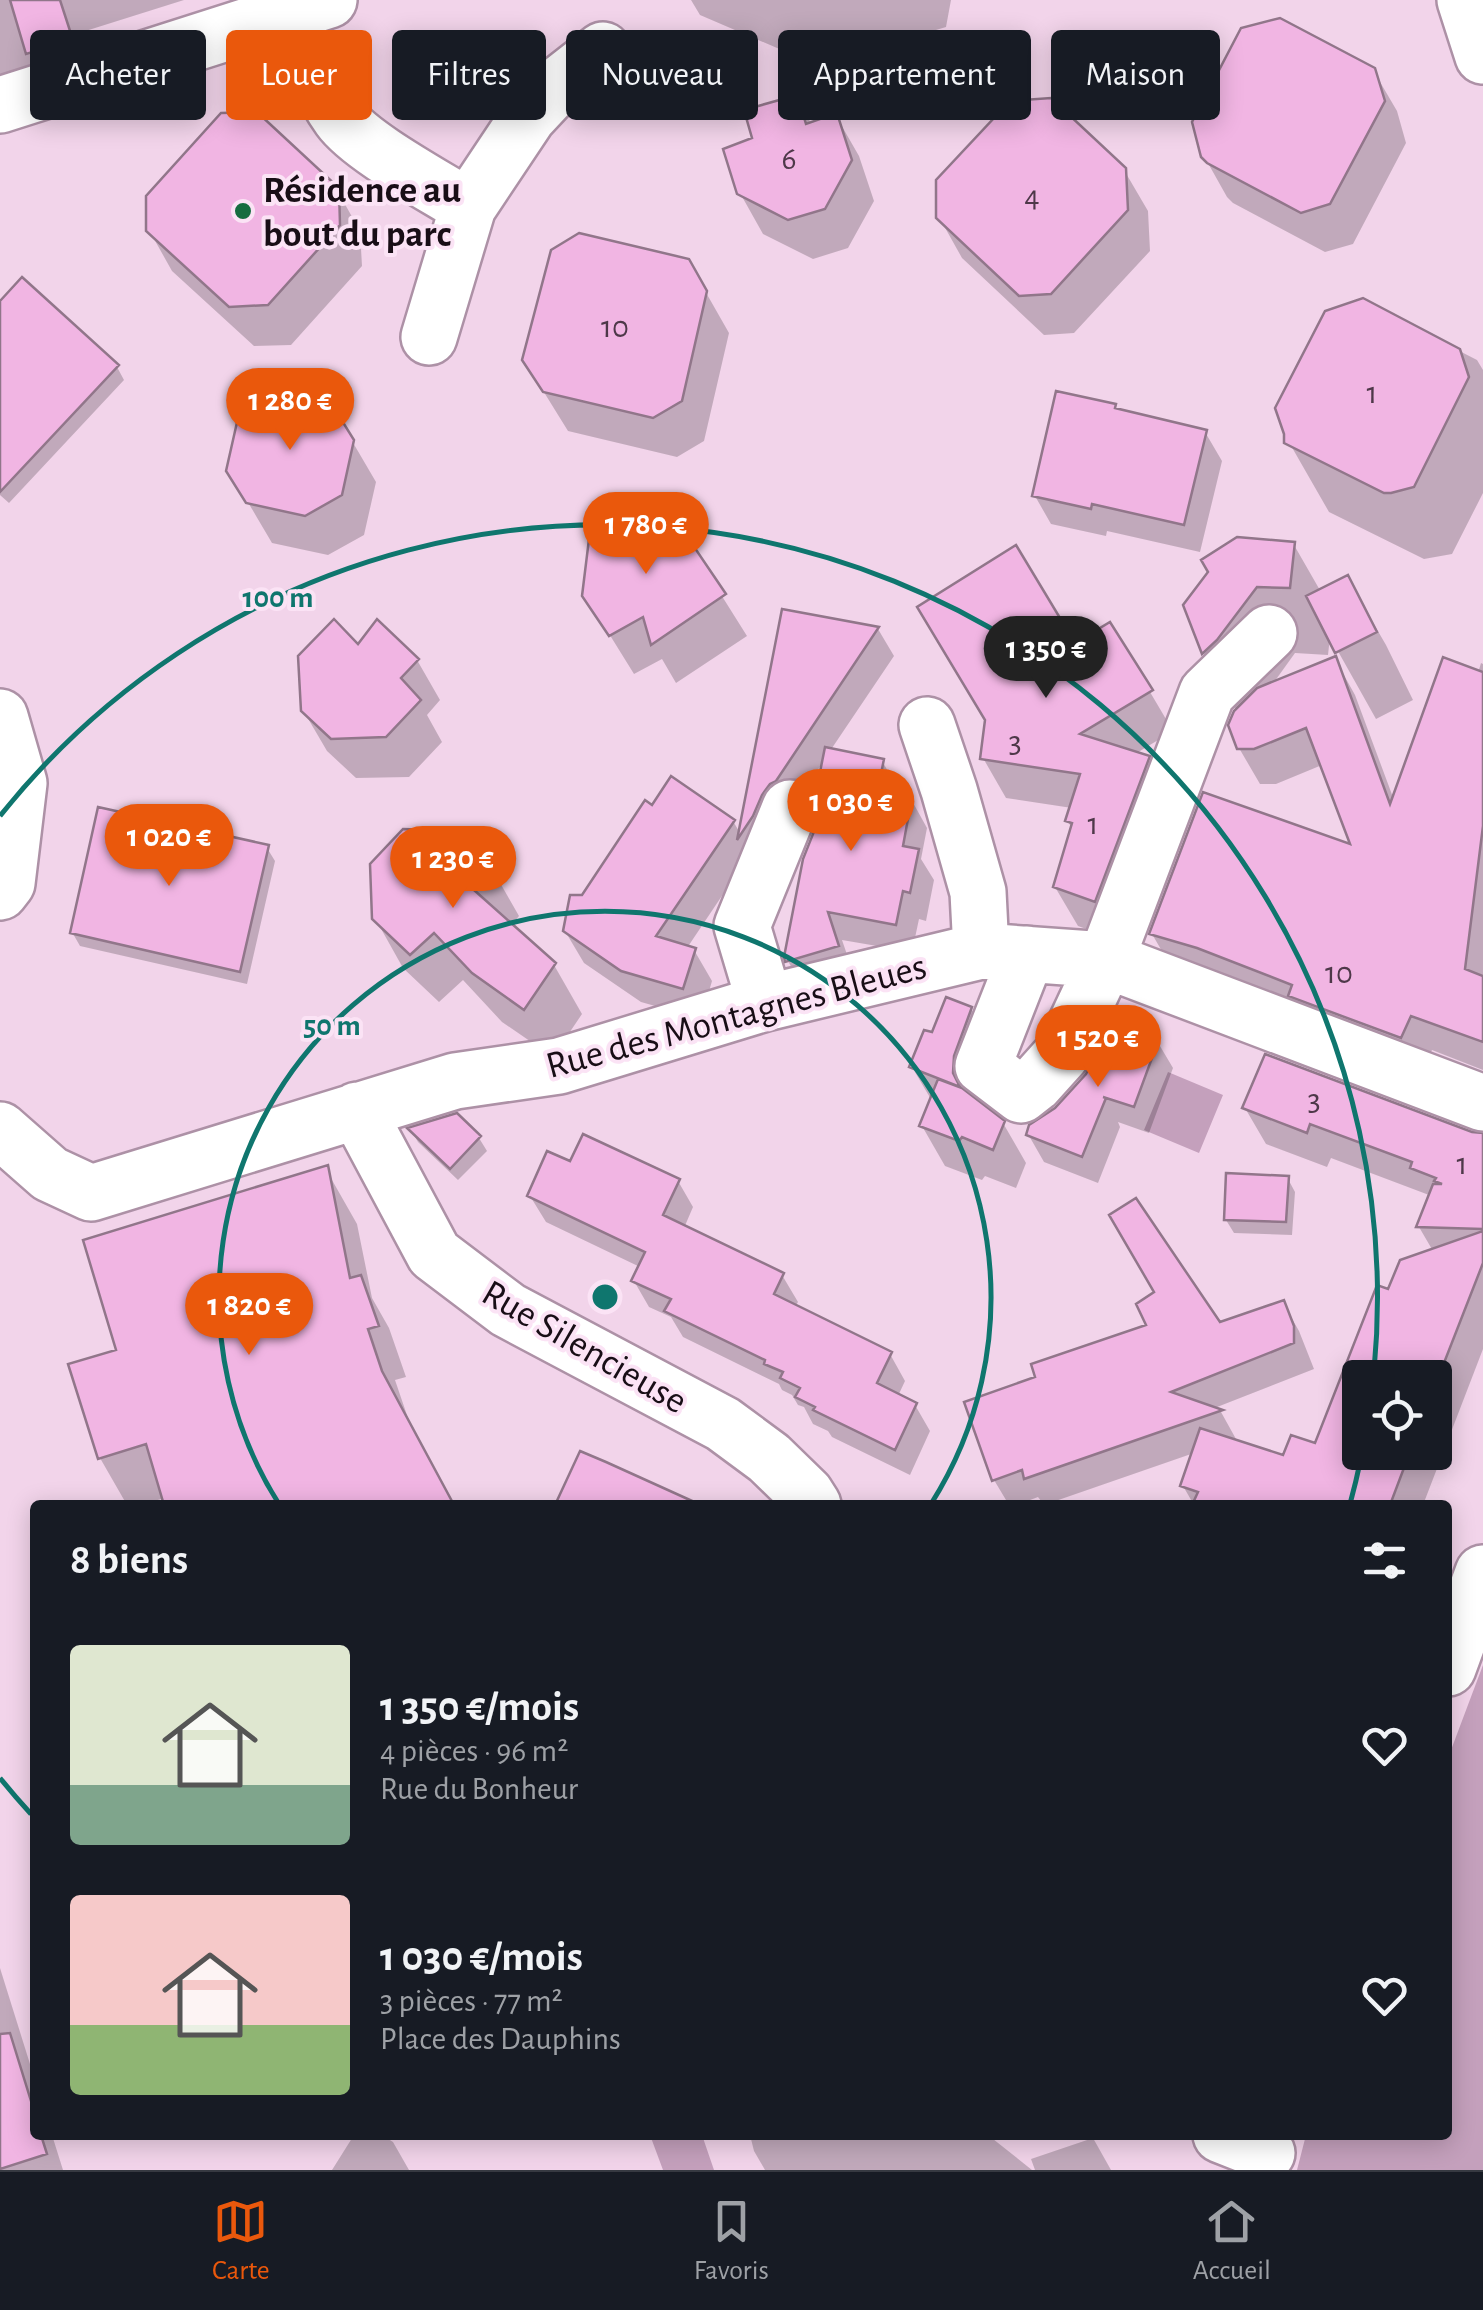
<!DOCTYPE html>
<html lang="fr">
<head>
<meta charset="utf-8">
<style>
  body { margin:0; font-family:"Alegreya Sans",sans-serif; background:#20242c; color:#f1f3f6; height:100vh; display:flex; flex-direction:column; font-size:38px; white-space:nowrap }
  * { box-sizing:border-box; margin:0 }
  p { font-size:32px; color:#9ea1a6 }
  .icon { flex:none; width:55px; height:55px; fill:none; stroke:currentColor; stroke-width:2; stroke-linecap:round; stroke-linejoin:round }
  .map { position:relative; flex:1; overflow:hidden }
  .side { position:absolute; left:30px; top:1500px; width:1422px; height:640px; display:flex; flex-direction:column; background:#171b24; border-radius:10px; box-shadow:0 5px 25px #0003 }
  .side>* { flex:none }
  .top-card { position:absolute; left:30px; top:30px; width:1425px; height:90px; display:flex; gap:20px }
  .fabs { position:absolute; left:1342px; top:1360px; display:grid; gap:20px }
  .fabs a { display:grid; place-items:center; width:110px; height:110px; border-radius:10px; background:#171b24; box-shadow:0 5px 25px #0003; font-size:50px }
  .price { position:absolute; translate:-50% -85px; padding:0 22px; border-radius:35px; background:#ea580c; color:#fff; font-size:32px; line-height:65px; filter:drop-shadow(0 2px 5px #0008) }
  .price::after { content:''; position:absolute; left:50%; top:60px; width:30px; height:22px; margin-left:-15px; background:inherit; clip-path:polygon(0 0,100% 0,50% 100%) }
  .price.active { background:#222; color:#fff }
  ul { padding:0; list-style:none }
  li { display:flex; align-items:center; gap:30px; height:250px; padding:0 40px }
  li span { display:grid; place-items:center; flex:none; width:280px; height:200px; border-radius:10px; color:#555 }
  li>.icon { margin-inline-start:auto }
  span .icon { width:120px; height:120px; fill:#fffc; stroke-width:1 }
  li b { font-size:42px }
  h2 { display:flex; justify-content:space-between; align-items:center; height:120px; padding:0 40px; font-size:42px }
  .chip { padding:0 35px; border-radius:10px; background:#171b24; box-shadow:0 5px 25px #0003; font-size:35px; line-height:90px }
  .chip.active { background:#ea580c; color:#fff }
  .dock { display:flex; justify-content:space-around; align-items:center; height:140px; border-top:2px solid #363941; background:#171b24; font-size:28px; color:#9ea1a6 }
  .dock a { display:grid; justify-items:center; gap:5px }
  .dock .active { color:#ea580c }
  .map>svg:first-child { display:block }
  .green { fill:#c4a0bc }
  .shadow { fill:#0003; fill-rule:evenodd }
  .building { fill:#f1b5e3; stroke:#91768a; stroke-width:2.5 }
  .lines { fill:none; stroke-linecap:round; stroke-linejoin:round }
  .minor-casing { stroke:#ad91a6; stroke-width:60 }
  .minor { stroke:#fff; stroke-width:55 }
  .ring { fill:none; stroke:#0f766e; stroke-width:5 }
  .poi-dot { fill:#166d40; stroke:#fbe3f5; stroke-width:4 }
  .labels { text-anchor:middle; stroke-width:8; stroke-linejoin:round; paint-order:stroke }
  .number-label { font-size:32px; fill:#4e3849 }
  .poi-label { font-size:38px; font-weight:bold; fill:#180e16; stroke:#fbe3f5; text-anchor:start }
  .street-label { font-size:38px; fill:#180e16; stroke:#fbe3f5 }
  .centre { fill:#0f766e; stroke:#fbe3f5; stroke-width:5 }
  .ring-label { font-size:30px; text-anchor:middle; font-weight:bold; fill:#0f766e; stroke:#fbe3f5; stroke-width:8; stroke-linejoin:round; paint-order:stroke }
</style>
</head>
<body>
<div class="map">
<svg width="1483" height="2170" viewBox="0 0 1483 2170">
  <rect width="100%" height="100%" fill="#f2d4ea"/>
  <path class="green" d="M1168 1072 1223 1095 1199 1153 1144 1130Z
    M1483 1665V2170H1297L1306 2135H1448V1758Z
    M650 2135H702L714 2170H663Z"/>
  <path class="shadow" d="M0 0H184L76 34 86 68 0 94Z
    M691 0H951L946 27 926 33 922 50 897 58 881 45 845 57 828 43 791 54 700 15Z
    M1373 70 1397 111 1406 143 1353 244 1325 252 1233 203 1227 197 1204 156Z
    M796 98 812 125 836 116 859 156 874 201 848 248 813 259 763 234 740 193 755 140Z
    M1124 170 1148 211 1150 251 1074 333 1044 335 962 258 939 217Z
    M337 190 360 231 362 266 291 345 254 346 172 271 149 230Z
    M688 261 729 333 704 441 677 457 568 431 524 360Z
    M1362 301 1477 360 1483 370V493L1452 554 1424 559 1329 512 1290 444Z
    M0 305 117 367 124 380 9 503 0 495Z
    M1114 406 1117 411 1205 432 1222 461 1200 552 1107 531 1106 536 1051 524 1035 496Z
    M352 441 376 482 364 535 328 555 272 543 229 470Z
    M681 531 747 636 676 683 662 659 634 674 585 595Z
    M1294 545 1321 592 1347 578 1386 645 1413 700 1376 719 1330 637 1328 655 1295 653 1272 685 1335 659 1355 695 1394 800 1478 673 1481 663 1483 664V1070L1432 1050 1421 1073 1173 970 1152 934 1354 848 1322 765 1276 784H1260L1239 748 1237 711 1204 653 1186 605Z
    M784 612 878 629 894 656 830 751 882 761 899 790 898 796 911 799 927 828 921 859 934 880 926 921 919 919 912 952 842 940 854 975 804 990 788 961 822 819 825 759 792 809 748 857 687 948 694 950 712 981 701 1019 641 1002 584 963 565 931 573 894 584 897 653 808 733 821 740 833Z
    M1074 647 1150 692 1173 731 1135 754 1148 758 1171 798 1117 940 1078 926 1055 887 1073 830 1067 820 1072 808 1006 798 983 758Z
    M358 648 417 660 440 700 427 715 442 742 409 777 356 778 327 751 303 710Z
    M267 848 275 861 247 984 80 946 72 932Z
    M491 867 519 916 511 926 554 965 582 1014 553 1057 502 1022 463 980 439 1002 403 968 375 918Z
    M971 1009 994 1049 975 1102 1003 1123 1026 1163 1016 1188 985 1176 982 1180 945 1166 922 1126 932 1101 912 1067Z
    M1118 1041H1157L1173 1068 1149 1133 1118 1122 1120 1127 1098 1183 1044 1162 1028 1134 1056 1110Z
    M1245 1108 1483 1136V1349L1423 1505H1194L1183 1486 1194 1453 1044 1505 1038 1497 1017 1505H1009L994 1480 1220 1325 1283 1303 1299 1331 1314 1369 1212 1409 1221 1412 1236 1439 1231 1441 1285 1458 1316 1446 1390 1292 1433 1251 1419 1227 1429 1195 1331 1158 1327 1167 1266 1144ZM1360 1378H1435V1452H1360Z
    M456 1116 479 1138 487 1151 458 1180 418 1142 411 1130Z
    M571 1164 678 1181 693 1207 684 1228 782 1275 798 1302 795 1307 890 1354 905 1381 898 1396 915 1405 930 1431 910 1475 832 1437 828 1431 813 1424 804 1407 798 1405 792 1395 782 1390 779 1384 683 1337 671 1317 649 1307 634 1281 640 1267 546 1222 530 1196Z
    M328 1173 357 1224 372 1298 389 1328 406 1377 395 1380 410 1424 454 1505H167L165 1498 140 1505H127L100 1458 119 1351Z
    M1288 1179 1295 1192 1292 1235 1234 1233 1226 1220Z
    M0 1968 35 2080V2135H52L63 2170H0Z
    M354 2135H382L393 2142 409 2170H332Z
    M750 2135H988L1032 2170H765L754 2151Z
    M1093 2138 1111 2170H1035L1031 2159Z"/>
  <path class="building" d="M10 0H60L73 40 26 54Z
    M1280 18 1375 68 1385 101 1330 204 1301 213 1207 163 1201 157 1192 122 1241 28Z
    M797 95 806 124 837 113 852 160 825 209 788 220 737 194 723 149 752 138 744 110Z
    M1051 98 1126 168 1128 210 1051 294 1019 296 936 218V180L1010 101Z
    M257 112 339 188 340 225 268 305 229 307 146 231V196L221 113Z
    M579 233 689 259 707 291 682 401 653 418 543 392 522 360 551 250Z
    M22 277 119 365 0 492V301Z
    M1363 298 1460 349 1469 377 1414 487 1391 493H1384L1284 443V434L1275 408 1325 311Z
    M274 389 331 403 354 440 342 495 305 516 246 503 226 471 240 409Z
    M1056 391 1116 404 1115 408 1207 430 1184 525 1092 504 1091 509 1032 496Z
    M626 515 682 529 726 594 651 645 643 617 609 636 582 596 589 539Z
    M1237 537 1295 542 1290 588 1257 587 1217 640 1202 654 1183 605 1208 572 1201 560Z
    M1016 545 1075 643 1110 622 1153 690 1080 734 1150 756 1095 902 1053 887 1072 823 1065 821 1080 774 980 759 985 720 917 607Z
    M1348 575 1377 632 1335 653 1306 596Z
    M782 609 879 627 776 781 770 784 762 795 753 816 737 840Z
    M334 619 358 644 377 619 419 659 401 678 421 700 386 737 331 739 301 711 298 656Z
    M1336 656 1390 804 1443 657 1483 672V826L1465 969 1483 976V1042L1411 1016 1401 1038 1288 996 1292 985 1197 948 1149 934 1203 792 1350 844 1306 728 1254 749H1237L1228 725 1234 711 1257 688Z
    M825 747 884 759 878 789 912 797 903 846 919 849 910 893 903 891 896 925 828 912 839 946 785 962 784 957 803 859 819 819 821 805 816 792Z
    M671 776 735 820 656 936 696 948 683 989 621 971 563 931 570 895H582L645 800 652 805Z
    M98 807 269 845 240 972 70 933Z
    M403 829 457 831 493 865 474 890 556 963 524 1010 472 973 434 933 410 955 372 919 370 864Z
    M946 997 972 1007 954 1056 953 1073 960 1087 909 1067 924 1030 932 1032Z
    M1122 1024 1159 1039 1134 1107 1103 1097 1106 1098 1082 1157 1026 1135 1029 1125 1055 1108 1086 1074 1106 1033 1117 1038Z
    M1265 1054 1472 1132 1483 1133V1229L1416 1227 1433 1184H1442L1434 1181 1436 1178 1410 1168 1412 1162 1310 1124 1307 1133 1242 1108Z
    M938 1079 962 1088 1005 1121 993 1150 962 1137 959 1141 919 1126Z
    M457 1113 481 1136 450 1169 407 1128Z
    M583 1134 680 1179 663 1215 784 1273 774 1294 892 1352 877 1383 917 1403 895 1450 813 1410 815 1407 795 1397 800 1388 780 1378 783 1372 764 1364 765 1360 664 1311 671 1299 631 1281 645 1252 527 1196 547 1151 570 1161Z
    M328 1165 350 1278 361 1275 379 1326 368 1329 382 1371 454 1505H164L146 1444 98 1459 68 1364 116 1350 83 1240Z
    M1226 1173 1289 1176 1286 1222 1224 1220Z
    M1136 1198 1220 1322 1284 1300 1294 1326V1343L1171 1392 1223 1410 1024 1479 1022 1470 992 1481 964 1402 1035 1377 1031 1364 1146 1325 1136 1304 1154 1292 1109 1215Z
    M1483 1231V1263L1435 1386V1378H1360V1452H1410L1390 1505H1192L1198 1492 1180 1486 1200 1428 1283 1455 1291 1435 1315 1443 1377 1285 1388 1289 1400 1260Z
    M580 1451 606 1462 701 1505H555Z
    M10 2033 35 2114V2135H41L47 2154 0 2169V2034Z"/>
  <g class="lines">
    <defs>
      <path id="minor" d="M1465 0 1483 56
        M290 13C304 49 318 87 340 118 361 147 435 186 468 207
        M0 105 329 0
        M429 337 468 207 528 117 557 86 603 50
        M0 717 19 783 7 883 0 892
        M927 725 949 790 978 892 981 951
        M1027 954 983 1066 1021 1095 1035 1084 1062 1054 1106 960 1207 693 1269 633
        M765 1003 742 926 790 808
        M357 1110 434 1254 508 1310 723 1424 769 1458 806 1494 813 1505
        M0 1130 50 1174 91 1193 455 1081 559 1066 765 1003 981 951 1106 960 1483 1103
        M1448 1668 1483 1573
        M1221 2135 1267 2153"/>
    </defs>
    <use href="#minor" class="minor-casing"/>
    <use href="#minor" class="minor"/>
  </g>
  <g class="ring">
    <path d="M279 1504A386 386 0 1 1 931 1504"/>
    <path d="M1361 1458A773 773 0 0 1 1350 1504M31 1814A773 773 0 0 1 0 1778M0 816A773 773 0 0 1 1374 1371"/>
  </g>
  <circle class="poi-dot" cx="243" cy="211" r="10"/>
  <g class="labels">
    <g class="number-label">
      <text x="789" y="169">6</text>
      <text x="1032" y="206">4</text>
      <text x="615" y="337">10</text>
      <text x="1372" y="403">1</text>
      <text x="1015" y="752">3</text>
      <text x="1093" y="834">1</text>
      <text x="1339" y="983">10</text>
      <text x="1314" y="1110">3</text>
      <text x="1462" y="1174">1</text>
    </g>
    <g class="poi-label">
      <text x="263" y="202">Résidence au<tspan x="263" dy="44">bout du parc</tspan></text>
    </g>
    <g class="street-label">
      <text transform="translate(736 1015) rotate(-15)" y="13">Rue des Montagnes Bleues</text>
      <text transform="translate(585 1346) rotate(30)" y="13">Rue Silencieuse</text>
    </g>
  </g>
  <circle cx="605" cy="1297" r="15" class="centre"/>
  <g class="ring-label">
    <text x="278" y="607">100 m</text>
    <text x="332" y="1035">50 m</text>
  </g>
</svg>
<div class="fabs">
<a><svg class="icon" aria-label="locate" viewBox="0 0 24 24"><circle cx="12" cy="12" r="6"/><path d="M12 2v4M12 18v4M2 12h4M18 12h4"/></svg></a>
</div>
<b class="price" style="left:290px;top:453px">1 280 €</b>
<b class="price" style="left:646px;top:577px">1 780 €</b>
<b class="price active" style="left:1046px;top:701px">1 350 €</b>
<b class="price" style="left:851px;top:854px">1 030 €</b>
<b class="price" style="left:169px;top:889px">1 020 €</b>
<b class="price" style="left:453px;top:911px">1 230 €</b>
<b class="price" style="left:1098px;top:1090px">1 520 €</b>
<b class="price" style="left:249px;top:1358px">1 820 €</b>
<div class="top-card">
<a class="chip">Acheter</a>
<a class="chip active">Louer</a>
<a class="chip">Filtres</a>
<a class="chip">Nouveau</a>
<a class="chip">Appartement</a>
<a class="chip">Maison</a>
</div>
<section class="side">
<h2>8 biens<svg class="icon" aria-label="filters" viewBox="0 0 24 24"><path d="M4 7h16M4 17h16"/><circle cx="9" cy="7" r="2"/><circle cx="15" cy="17" r="2"/></svg></h2>
<ul>
<li><span style="background:linear-gradient(#dfe7d0 70%,#7fa58c 0)"><svg class="icon" aria-label="home" viewBox="0 0 24 24"><path d="M3 11l9-7 9 7M6 9v11h12V9"/></svg></span><div><b>1 350 €/mois</b><p>4 pièces · 96 m²</p><p>Rue du Bonheur</p></div><svg class="icon" aria-label="heart" viewBox="0 0 24 24"><path d="M12 20l-8-8c-3-5 5-10 8-4 3-6 11-1 8 4z"/></svg></li>
<li><span style="background:linear-gradient(#f6c9c9 65%,#8fb573 0)"><svg class="icon" aria-label="home" viewBox="0 0 24 24"><path d="M3 11l9-7 9 7M6 9v11h12V9"/></svg></span><div><b>1 030 €/mois</b><p>3 pièces · 77 m²</p><p>Place des Dauphins</p></div><svg class="icon" aria-label="heart" viewBox="0 0 24 24"><path d="M12 20l-8-8c-3-5 5-10 8-4 3-6 11-1 8 4z"/></svg></li>
</ul>
</section>
</div>
<nav class="dock">
<a class="active"><svg class="icon" aria-label="map" viewBox="0 0 24 24"><path d="M3 6l6-2 6 2 6-2v14l-6 2-6-2-6 2zM9 4v14M15 6v14"/></svg>Carte</a>
<a><svg class="icon" aria-label="saved" viewBox="0 0 24 24"><path d="M7 4h10v16l-5-4-5 4z"/></svg>Favoris</a>
<a><svg class="icon" aria-label="home" viewBox="0 0 24 24"><path d="M3 11l9-7 9 7M6 9v11h12V9"/></svg>Accueil</a>
</nav>
</body>
</html>
